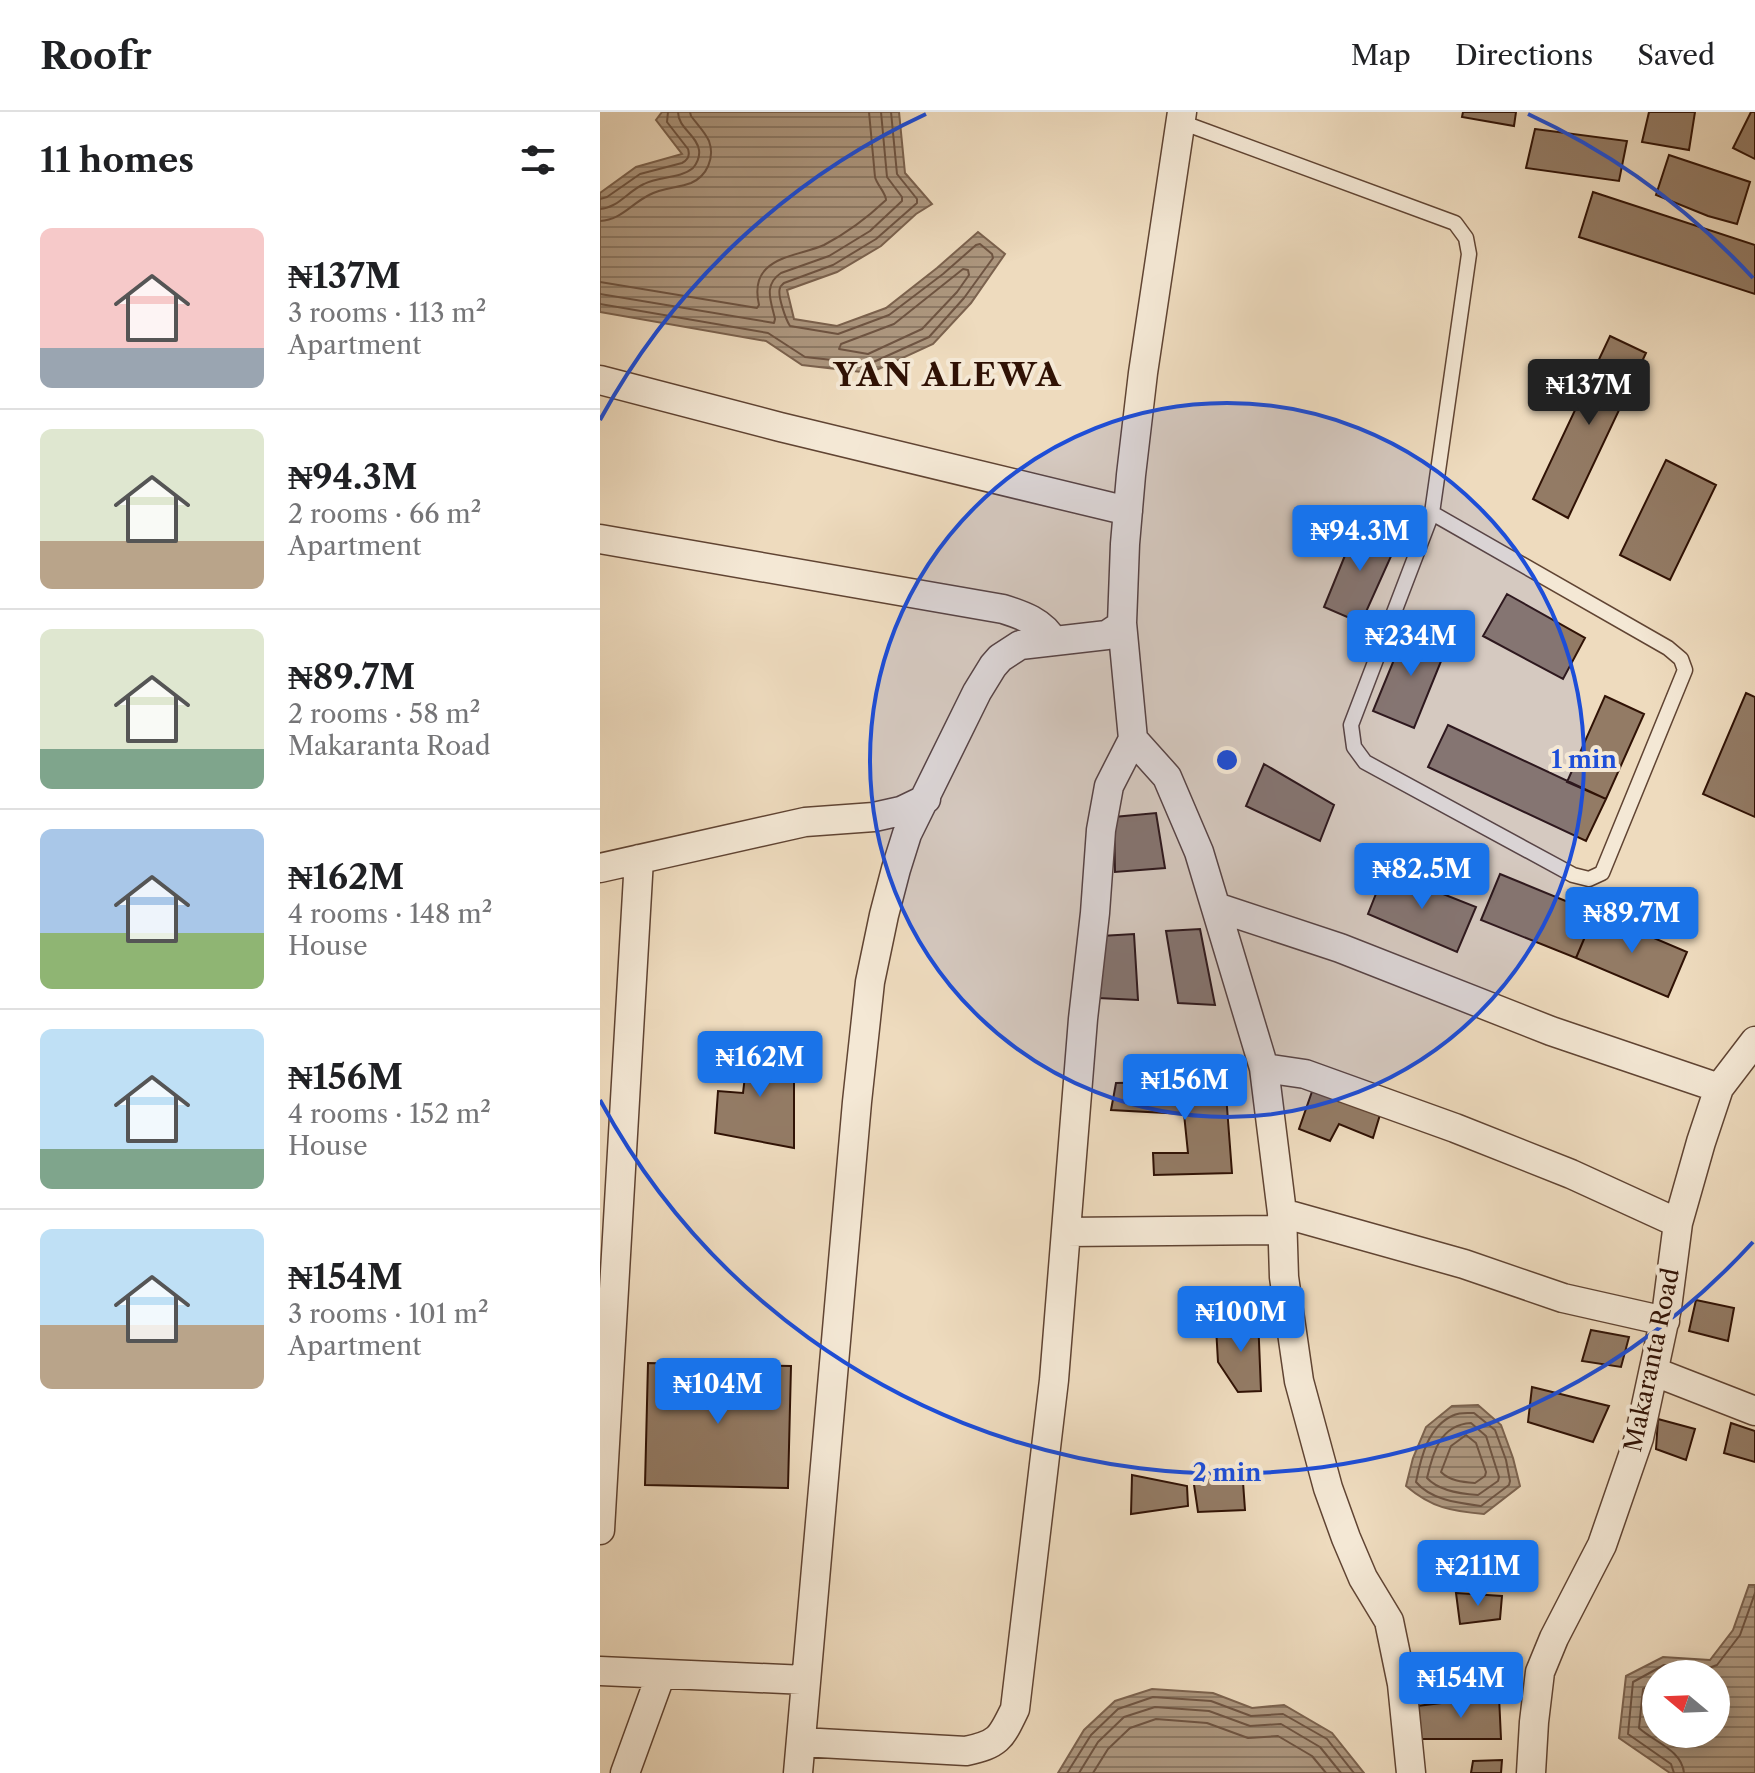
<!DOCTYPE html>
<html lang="en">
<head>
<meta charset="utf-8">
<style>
  body { margin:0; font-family:"Libre Caslon Text",serif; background:#f6f6f6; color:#202124; height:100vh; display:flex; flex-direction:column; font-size:30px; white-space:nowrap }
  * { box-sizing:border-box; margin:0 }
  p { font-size:26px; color:#757577 }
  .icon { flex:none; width:44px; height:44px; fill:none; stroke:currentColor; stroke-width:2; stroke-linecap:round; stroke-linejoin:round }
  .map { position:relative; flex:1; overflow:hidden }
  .side { display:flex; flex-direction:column; background:#fff; width:600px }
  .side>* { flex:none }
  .needle { width:52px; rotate:289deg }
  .buttons { position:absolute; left:1042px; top:1548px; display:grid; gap:16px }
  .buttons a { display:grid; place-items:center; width:88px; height:88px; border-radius:50%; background:#fff; box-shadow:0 4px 20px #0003; font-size:40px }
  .price { position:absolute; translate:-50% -68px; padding:0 18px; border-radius:8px; background:#1a73e8; color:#fff; font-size:26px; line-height:52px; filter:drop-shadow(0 2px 4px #0008) }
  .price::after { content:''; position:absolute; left:50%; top:48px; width:24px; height:18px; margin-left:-12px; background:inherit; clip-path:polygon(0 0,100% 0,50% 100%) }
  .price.selected { background:#222; color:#fff }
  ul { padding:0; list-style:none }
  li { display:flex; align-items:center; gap:24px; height:200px; padding:0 40px }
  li+li { border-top:2px solid #e0e0e0 }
  li span { display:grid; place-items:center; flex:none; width:224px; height:160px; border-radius:12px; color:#555 }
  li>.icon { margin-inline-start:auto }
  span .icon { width:96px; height:96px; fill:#fffc; stroke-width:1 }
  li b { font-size:34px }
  h2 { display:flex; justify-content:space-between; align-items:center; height:96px; padding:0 40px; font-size:34px }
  header { display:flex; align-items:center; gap:48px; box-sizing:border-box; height:112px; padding:0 40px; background:#fff; border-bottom:2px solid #e0e0e0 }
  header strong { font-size:38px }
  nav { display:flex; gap:44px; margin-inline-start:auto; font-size:28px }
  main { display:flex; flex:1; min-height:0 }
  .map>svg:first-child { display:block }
  .water { fill:url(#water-rules); stroke:#7b624e; stroke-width:2; fill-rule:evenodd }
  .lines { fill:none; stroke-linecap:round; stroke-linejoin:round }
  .shore { stroke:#6e5442; stroke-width:2 }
  .building { fill:#937b65; stroke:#301205; stroke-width:2 }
  .lane-casing { stroke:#604433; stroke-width:17 }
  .street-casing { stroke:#604433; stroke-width:31 }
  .lane { stroke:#f4e8d5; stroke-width:14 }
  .street { stroke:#f4e8d5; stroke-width:28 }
  .ring { fill:none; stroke:#1d4ed8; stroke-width:4 }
  .labels { text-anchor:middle; stroke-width:8; stroke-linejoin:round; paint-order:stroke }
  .street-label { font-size:24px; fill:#301205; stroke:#f4e8d5 }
  .district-label { font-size:32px; font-weight:bold; letter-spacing:2px; fill:#301205; stroke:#f4e8d5 }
  .centre { fill:#1d4ed8; stroke:#f4e8d5; stroke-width:4 }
  .ring-label { font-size:24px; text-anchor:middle; font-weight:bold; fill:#1d4ed8; stroke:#f4e8d5; stroke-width:8; stroke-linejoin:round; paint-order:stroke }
</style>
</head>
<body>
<header>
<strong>Roofr</strong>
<nav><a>Map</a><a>Directions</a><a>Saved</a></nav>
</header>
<main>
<section class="side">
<h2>11 homes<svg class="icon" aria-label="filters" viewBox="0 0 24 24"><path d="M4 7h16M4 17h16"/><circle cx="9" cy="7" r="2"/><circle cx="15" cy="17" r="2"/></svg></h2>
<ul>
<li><span style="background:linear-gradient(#f6c9c9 75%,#9aa5b1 0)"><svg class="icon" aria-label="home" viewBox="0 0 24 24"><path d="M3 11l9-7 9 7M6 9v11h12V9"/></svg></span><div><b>₦137M</b><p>3 rooms · 113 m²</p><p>Apartment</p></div></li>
<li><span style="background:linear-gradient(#dfe7d0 70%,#b9a48a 0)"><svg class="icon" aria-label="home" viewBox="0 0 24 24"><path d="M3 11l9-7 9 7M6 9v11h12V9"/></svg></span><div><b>₦94.3M</b><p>2 rooms · 66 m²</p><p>Apartment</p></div></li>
<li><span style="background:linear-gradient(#dfe7d0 75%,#7fa58c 0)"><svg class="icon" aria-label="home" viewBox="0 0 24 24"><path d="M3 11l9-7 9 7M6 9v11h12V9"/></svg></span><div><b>₦89.7M</b><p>2 rooms · 58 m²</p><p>Makaranta Road</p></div></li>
<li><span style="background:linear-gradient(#a9c7e8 65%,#8fb573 0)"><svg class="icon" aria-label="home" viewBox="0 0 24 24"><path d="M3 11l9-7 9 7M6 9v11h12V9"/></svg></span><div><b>₦162M</b><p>4 rooms · 148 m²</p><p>House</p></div></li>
<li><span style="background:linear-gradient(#bfe0f5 75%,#7fa58c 0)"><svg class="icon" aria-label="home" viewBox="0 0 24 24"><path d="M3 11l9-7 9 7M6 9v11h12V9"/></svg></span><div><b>₦156M</b><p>4 rooms · 152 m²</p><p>House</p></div></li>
<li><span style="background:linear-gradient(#bfe0f5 60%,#b9a48a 0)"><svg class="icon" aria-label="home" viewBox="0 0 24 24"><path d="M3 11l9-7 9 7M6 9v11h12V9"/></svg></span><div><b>₦154M</b><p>3 rooms · 101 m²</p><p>Apartment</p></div></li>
</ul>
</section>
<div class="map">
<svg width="1155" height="1661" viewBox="0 0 1155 1661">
  <defs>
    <pattern id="water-rules" width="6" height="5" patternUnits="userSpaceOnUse" patternTransform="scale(2)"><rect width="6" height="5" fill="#ad977f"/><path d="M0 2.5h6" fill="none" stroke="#8d7a66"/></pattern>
  </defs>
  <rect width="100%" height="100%" fill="#eedbbe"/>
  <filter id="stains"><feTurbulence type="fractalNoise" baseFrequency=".0025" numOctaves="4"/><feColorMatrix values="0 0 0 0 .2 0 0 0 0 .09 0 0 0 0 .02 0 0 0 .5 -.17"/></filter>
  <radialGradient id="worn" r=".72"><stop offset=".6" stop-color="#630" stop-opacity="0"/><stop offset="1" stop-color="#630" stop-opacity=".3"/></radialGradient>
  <path class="water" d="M62 0H299L305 61 332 92 316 102 281 134 237 160 187 178 194 207 237 214 286 196 337 156 378 120 405 142 371 191 333 232 270 261 202 253 166 229 0 200V81L36 55 82 42 56 8Z
    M878 1293 901 1313 913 1346 920 1374 884 1402C851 1399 832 1396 806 1374L813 1346 826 1315 852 1294Z
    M1149 1473H1155V1661H1070L1019 1626 1026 1564 1063 1545 1110 1548 1133 1518ZM1056 1562H1116V1622H1056Z
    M552 1577 613 1581 652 1596 684 1593 732 1621 764 1661H458L484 1618 515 1589Z"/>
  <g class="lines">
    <path class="shore" d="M0 87 7 85 40 62 82 51C88 48 90 43 88 37L67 10 68 0
      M0 97C18 96 28 79 44 72 58 64 80 67 93 56 97 51 100 45 99 38 97 23 78 16 78 0
      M0 109C21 108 31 92 49 83 62 76 78 76 91 71 107 64 115 46 109 29 105 20 97 12 91 4L90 0
      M363 157 368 158 369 163 357 180 322 217 268 242 239 237 241 232 294 212Z
      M0 170 157 196 159 193C156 180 156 167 166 157 180 143 206 141 224 133 247 121 267 106 286 88 286 81 277 73 275 65L269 0
      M0 182 174 211 175 207C171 189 163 173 181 161L229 144 270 119 302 89V85L287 65 281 0
      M0 192 168 221 205 245 269 252 329 225 364 186 393 146 392 142 380 132 376 133 343 162 289 203 238 222 190 214C186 208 177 183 180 176 180 174 182 173 184 171L233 153 276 127 317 91V87L297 62 291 0
      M874 1301 895 1318 906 1348 910 1369 909 1373 881 1394C858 1391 831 1388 816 1370 821 1345 828 1314 854 1303 860 1300 868 1301 874 1301Z
      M871 1311 886 1324 899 1365 898 1369 878 1383C860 1382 839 1379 827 1366 833 1340 840 1313 871 1311Z
      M866 1323 876 1331 886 1360 885 1364 875 1371C863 1370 850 1369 841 1360L851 1334Z
      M1056 1568 1043 1577 1039 1616C1054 1630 1082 1638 1084 1661
      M467 1661 491 1623 518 1597 553 1585 611 1589 651 1604 683 1602 727 1627 754 1661
      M479 1661 498 1630 524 1605 555 1595 609 1599 650 1614 681 1612 720 1635 741 1661
      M493 1661 508 1637 530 1616 556 1607 607 1611 648 1626 678 1624 712 1644 726 1661
      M1074 1661 1071 1652 1028 1622 1033 1570 1064 1553 1109 1556 1117 1553 1140 1523 1155 1481"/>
  </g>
  <path class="building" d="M863 0H916L914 14 862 5Z
    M1049 0H1095L1089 38 1042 30Z
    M1151 0H1155V47L1133 36Z
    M935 17 1027 29 1019 69 926 56Z
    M1069 43 1150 70 1137 112 1108 104 1056 83Z
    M993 80 1155 133V182L979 125Z
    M1010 224 1046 241 968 406 933 387Z
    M1066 348 1116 373 1070 468 1020 443Z
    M759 409 797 431 761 511 724 495Z
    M907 482 985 526 963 567 883 524Z
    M807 516 848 532 814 616 773 599Z
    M1146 581 1155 585V705L1103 682Z
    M1005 584 1044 602 1006 687 967 670Z
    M848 613 1006 687 986 729 828 655Z
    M664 652 734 693 720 729 646 694Z
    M556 701 565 756 515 760 514 705Z
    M785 759 876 795 857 840 768 802Z
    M900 762 995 801 976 846 881 808Z
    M995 801 1087 840 1068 885 976 846Z
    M600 817 615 893 578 891 566 819Z
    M534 822 538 888 498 886 501 824Z
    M138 931 194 945V1036L115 1021 118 979 143 981 145 964 133 958Z
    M625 969 632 1061 554 1063 553 1041H588L584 1002 511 998 516 971Z
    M715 971 782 996 773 1026 739 1012 730 1029 699 1017Z
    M1096 1188 1134 1196 1128 1229 1089 1219Z
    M658 1205 661 1279 638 1280 618 1250 616 1215Z
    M991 1218 1029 1225 1021 1255 982 1249Z
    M48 1251 191 1254 188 1376 45 1373Z
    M932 1275 1009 1294 993 1330 928 1310Z
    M1058 1307 1095 1317 1086 1348 1056 1337Z
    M1131 1311 1155 1319V1350L1124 1341Z
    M532 1363 587 1374 588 1394 531 1402Z
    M593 1366 643 1370 645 1398 598 1400Z
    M856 1481 902 1484 900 1507 860 1512Z
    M899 1584 901 1627H818L817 1594Z
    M902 1648 901 1661H871L873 1649Z"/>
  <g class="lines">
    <defs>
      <path id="lane" d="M581 10 855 111 866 126 869 142 832 401 751 613 754 635 765 650 973 763 989 767 1002 761 1085 558 1081 547 1068 536 832 401"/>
      <path id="street" d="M0 268 180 315 528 399
        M0 427 403 497C422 503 443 510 453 529
        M533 627 567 665 599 740 664 956 682 1101 684 1165 699 1269 728 1376 746 1426 763 1466 789 1509 802 1572 811 1661
        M0 756 205 710 274 705 301 699 326 687
        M616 795 740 836 951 919 1119 976
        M664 956 705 962 855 1016 971 1062 1078 1111
        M682 1101 864 1152 963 1186 1065 1209
        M466 1120 682 1118
        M1055 1260 1155 1299
        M0 1418 39 747
        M0 1559 206 1568
        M201 1630 366 1639C399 1632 401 1626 415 1597L454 1268 483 907 495 801 501 718 509 674 533 627 522 511 525 432 531 363 543 261 582 0
        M25 1661 61 1562
        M198 1661 257 990 270 870 284 803 296 757 307 722 377 580 393 554 400 546 420 533 507 523 519 515 522 511
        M931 1661 934 1610 940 1560 954 1526 1002 1433 1039 1326 1067 1196 1078 1111 1101 1030 1119 976 1155 929"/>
    </defs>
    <use href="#lane" class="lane-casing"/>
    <use href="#street" class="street-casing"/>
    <use href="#lane" class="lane"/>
    <use href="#street" class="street"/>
  </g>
  <circle cx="627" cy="648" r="357" fill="#1d4ed8" fill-opacity=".12"/>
  <g class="ring">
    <circle cx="627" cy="648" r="357"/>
    <path d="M1153 1130A713 713 0 0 1 0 988M0 308A713 713 0 0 1 326 2M928 2A713 713 0 0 1 1153 166"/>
  </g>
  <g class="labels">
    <g class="street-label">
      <text transform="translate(1052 1248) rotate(-78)" y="8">Makaranta Road</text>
    </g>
    <g class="district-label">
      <text x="348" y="274">YAN ALEWA</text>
    </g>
  </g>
  <circle cx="627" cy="648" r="12" class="centre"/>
  <g class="ring-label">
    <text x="984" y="656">1 min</text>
    <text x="627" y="1369">2 min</text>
  </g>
  <rect width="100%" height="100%" filter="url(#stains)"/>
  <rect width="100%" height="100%" fill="url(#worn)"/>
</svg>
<div class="buttons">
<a><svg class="needle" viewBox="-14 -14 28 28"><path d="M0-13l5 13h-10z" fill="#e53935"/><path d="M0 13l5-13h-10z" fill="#757577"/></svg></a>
</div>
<b class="price selected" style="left:989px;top:315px">₦137M</b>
<b class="price" style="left:760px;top:461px">₦94.3M</b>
<b class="price" style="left:811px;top:566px">₦234M</b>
<b class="price" style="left:822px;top:799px">₦82.5M</b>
<b class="price" style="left:1032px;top:843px">₦89.7M</b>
<b class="price" style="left:160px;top:987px">₦162M</b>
<b class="price" style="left:585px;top:1010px">₦156M</b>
<b class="price" style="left:641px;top:1242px">₦100M</b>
<b class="price" style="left:118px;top:1314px">₦104M</b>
<b class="price" style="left:878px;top:1496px">₦211M</b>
<b class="price" style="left:861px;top:1608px">₦154M</b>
</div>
</main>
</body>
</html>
